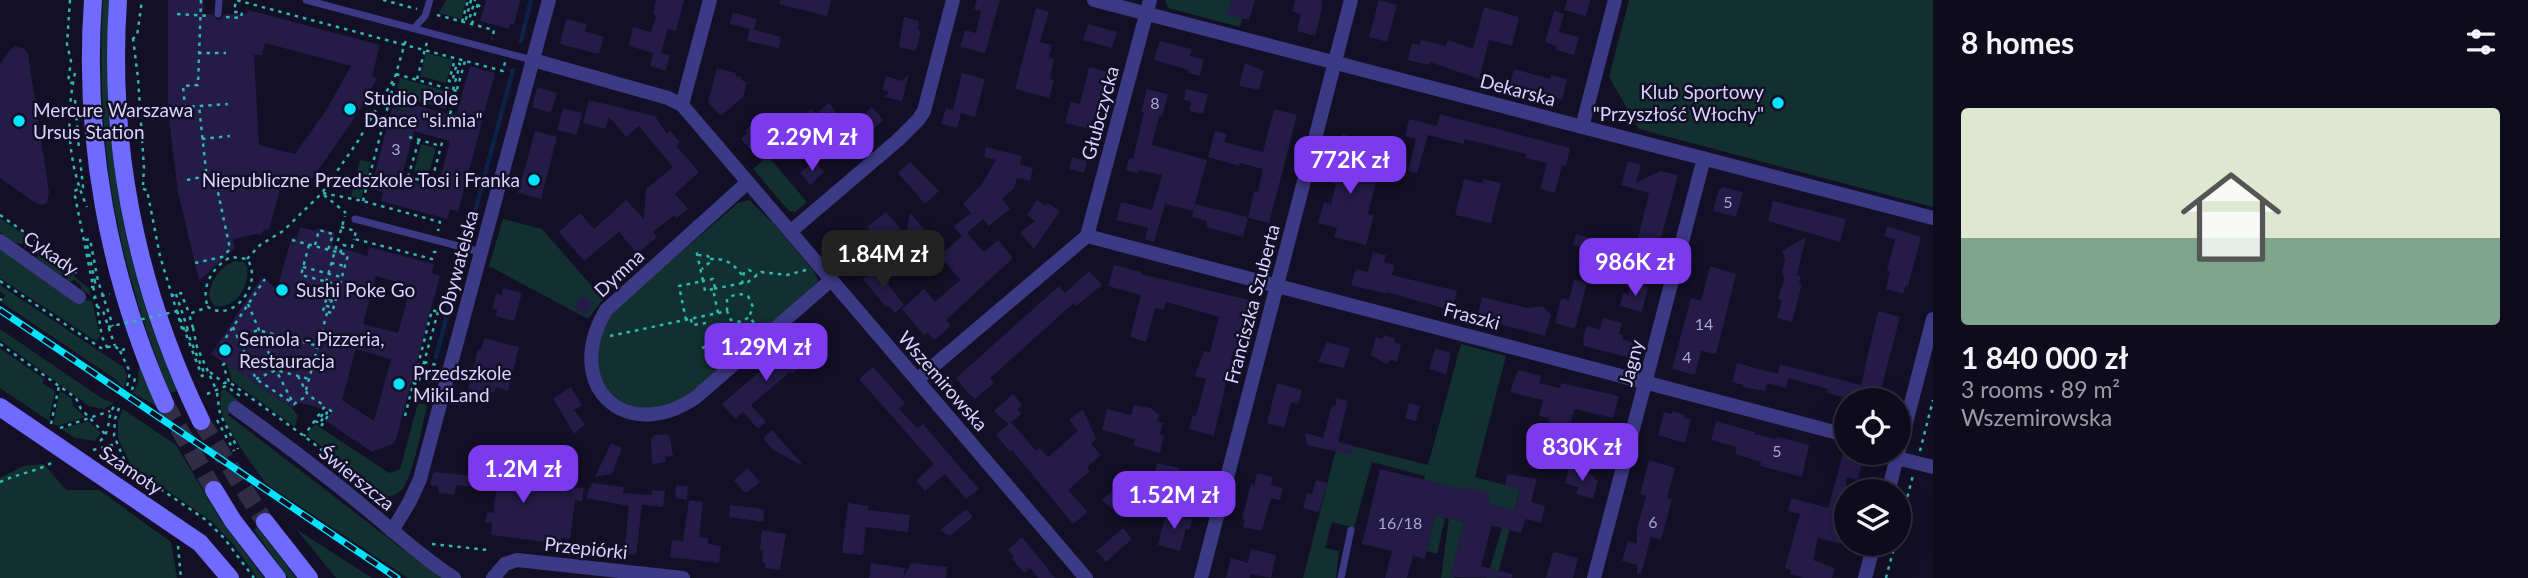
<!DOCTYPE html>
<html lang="en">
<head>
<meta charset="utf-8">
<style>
  body { margin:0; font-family:Lato,sans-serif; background:#1c1929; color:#f1f3f6; height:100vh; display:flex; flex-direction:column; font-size:26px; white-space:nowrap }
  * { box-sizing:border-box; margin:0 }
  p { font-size:23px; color:#9b9ba3 }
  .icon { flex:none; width:38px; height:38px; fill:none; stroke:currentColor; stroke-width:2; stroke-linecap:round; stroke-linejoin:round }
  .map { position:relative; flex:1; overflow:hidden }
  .drawer { display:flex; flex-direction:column; background:#0e0b1c; width:595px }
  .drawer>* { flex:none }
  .controls { position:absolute; left:1834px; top:388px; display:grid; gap:14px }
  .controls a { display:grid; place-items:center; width:77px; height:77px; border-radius:50%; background:#0e0b1c; box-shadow:0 7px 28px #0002,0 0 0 2px #2e2b3b; font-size:35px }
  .price { position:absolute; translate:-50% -60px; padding:0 16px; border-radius:14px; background:#7c3aed; color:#fff; font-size:23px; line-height:46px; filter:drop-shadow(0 2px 4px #0008) }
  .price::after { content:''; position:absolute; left:50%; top:42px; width:21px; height:16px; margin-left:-10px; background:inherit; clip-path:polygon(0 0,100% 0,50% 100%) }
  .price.current { background:#222; color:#fff }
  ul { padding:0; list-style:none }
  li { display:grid; align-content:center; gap:14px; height:371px; padding:0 28px }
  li+li { border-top:2px solid #2e2b3b }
  li span { display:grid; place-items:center; height:217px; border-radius:7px; color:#555 }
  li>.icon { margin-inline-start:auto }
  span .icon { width:126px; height:126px; fill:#fffc; stroke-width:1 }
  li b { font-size:30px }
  h2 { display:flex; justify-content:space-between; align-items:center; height:84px; padding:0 28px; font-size:30px }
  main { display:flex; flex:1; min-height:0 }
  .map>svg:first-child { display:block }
  .green { fill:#12302f }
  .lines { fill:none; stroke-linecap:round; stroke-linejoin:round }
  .stream { stroke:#0c2248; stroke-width:4.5 }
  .building { fill:#241b47; fill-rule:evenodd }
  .secondary-tunnel { stroke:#312d47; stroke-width:18; stroke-dasharray:18 9; stroke-linecap:butt }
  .path { stroke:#2fb8b0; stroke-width:2.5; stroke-dasharray:3.5 5; stroke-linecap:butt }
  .lane { stroke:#3d3a85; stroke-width:7 }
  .street { stroke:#3d3a85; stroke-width:14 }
  .secondary { stroke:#6f6bff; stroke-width:18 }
  .rail-casing { stroke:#00e5ff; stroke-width:7 }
  .rail { stroke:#130f26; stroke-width:4.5; stroke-dasharray:13; stroke-linecap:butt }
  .path-bridge { stroke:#2fb8b0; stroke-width:2.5; stroke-dasharray:3.5 5; stroke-linecap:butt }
  .poi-dot { fill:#00e5ff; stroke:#130f26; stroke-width:2.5 }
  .labels { text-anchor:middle; stroke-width:5; stroke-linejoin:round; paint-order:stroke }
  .number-label { font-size:16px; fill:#aca6d1 }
  .street-label { font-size:19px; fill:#d9d4ff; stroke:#130f26 }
  .poi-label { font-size:19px; fill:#d9d4ff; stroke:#130f26; text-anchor:start }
</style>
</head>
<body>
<main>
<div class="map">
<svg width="1933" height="578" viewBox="0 0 1933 578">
  <rect width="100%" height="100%" fill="#130f26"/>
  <path class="green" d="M103 0H109C101 139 121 263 177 391L170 393C116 259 95 145 103 0Z
    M446 0H466L461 19 439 13Z
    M1165 0H1247L1240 27 1168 8Z
    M1629 0H1933V207L1639 129 1609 77Z
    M426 53 453 60 446 83 420 76Z
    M400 78 450 92 446 109 409 99 405 111 392 107Z
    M421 144 436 148 428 176 414 172Z
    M768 156 807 202 795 212 789 211 753 169Z
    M360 160 371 162 361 199 351 196Z
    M749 200 773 223 813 270 818 279 816 284 684 399C677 403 667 409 659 409 601 412 583 361 608 315L738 203Z
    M0 218 30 239C19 250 10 239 0 232Z
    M503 219 542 229 603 299 588 319 489 266Z
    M38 245 73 269 74 277 89 288 91 296 81 289V285L74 280 70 282 37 258Z
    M0 249 78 305 83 300 92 301 100 336 96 341 0 278Z
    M235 261 243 262 247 267C250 286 235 310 214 306L209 296C211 280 219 267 235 261Z
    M0 285 123 367 127 375 124 388 115 379 1 302 5 295 0 291Z
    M0 329 103 399 114 403 104 409 89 406 0 340Z
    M1461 344 1506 356 1475 477 1520 489 1497 578H1487L1502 528 1493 526 1498 506 1455 515 1424 480 1425 476 1372 462 1354 528 1332 522 1325 548 1339 551 1336 578H1303L1338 442 1428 465Z
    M0 348 44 379 42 383 55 391 49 421 0 388Z
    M139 364 158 407 133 393 138 383Z
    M227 364 292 408 298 416 295 427 232 381Z
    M224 389 238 400 228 415 413 557 444 578H408L265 483C255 467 229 435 222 413 220 407 221 398 221 391Z
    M60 391 72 399 73 406 85 417 57 426 53 424Z
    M418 403 427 405C422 427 414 472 403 488 398 495 390 497 382 497L381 493 307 435 315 424 389 473 400 469Z
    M123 409 176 445 220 519 264 578H257L233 544 211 521 131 465 118 438V421Z
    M88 421 101 433 95 441 75 438 61 429Z
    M44 464 66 490H99L171 542 177 578H0V478L23 466Z
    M1435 515 1445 518 1437 554 1427 551Z
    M1449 518 1464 522 1451 576 1455 578H1441Z
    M257 527 296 578H288L254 530Z
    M296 529 372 578H336Z"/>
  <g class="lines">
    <path class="stream" d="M521 41 531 0
      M469 234 513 70
      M436 357 461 263
      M430 381 432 373"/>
  </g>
  <path class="building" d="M168 0H204L203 14H212L217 20 221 19 224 14H247L248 10 380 45 372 76 377 79 354 119 317 172 307 185 305 183 300 188 284 175 269 230 264 229 262 235 256 234 233 239 235 248 199 281 178 192 168 111ZM265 43 351 66 325 112 295 154 259 145 254 55H262Z
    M486 0H520L514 25 510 24 509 29 480 21Z
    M656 0H684L676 31 668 29 661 53 670 55 666 71 650 66 653 53 629 46 633 27 651 32 656 17 653 13Z
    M780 0H831L827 16 779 4Z
    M977 0H1000L985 53 960 47 965 30 976 33 981 11 974 9Z
    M1231 0H1255L1249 20 1227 15Z
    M1295 0H1322L1321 5H1323L1315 36 1297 31 1301 14 1292 11Z
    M1379 0 1397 5 1387 42 1369 37Z
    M1567 0H1590L1586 16 1564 10Z
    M1484 7 1519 17 1512 46 1489 40 1479 79 1430 62 1429 65 1408 60 1412 43 1420 45 1421 40 1446 46 1448 40 1473 49Z
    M1036 8 1049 12 1040 42 1052 45 1049 58 1054 59 1050 79 1054 80 1049 98 1015 89Z
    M1554 11 1564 14 1559 32 1579 37 1574 55 1556 50 1557 46 1545 42Z
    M733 12 757 19 754 30 751 29 781 37 779 48 747 41 750 29 730 24Z
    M904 17 919 21 918 30 921 31 916 51 899 47Z
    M566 19 587 24 585 31 604 37 599 54 560 44Z
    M1088 24 1117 32 1112 48 1083 40Z
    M1160 41 1192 49 1190 56 1204 59 1200 76 1188 73 1189 70 1154 60Z
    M16 46 25 49 28 54 49 192 47 203 41 205 34 202 0 178V64L11 49Z
    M1245 63 1264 71 1259 90 1239 86Z
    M470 66 495 73 458 212 450 209 447 219 381 201 383 192 371 189 392 108 405 111 407 103 456 116ZM414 131 450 141 437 189 401 179Z
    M1089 67 1110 72 1105 94 1103 93 1096 119 1093 118 1090 129 1065 123 1071 102 1080 104Z
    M717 68 736 73V76L742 77 741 80 747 82 743 97 721 116 708 102Z
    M1514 69 1550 79 1551 75 1567 79 1562 100 1509 86Z
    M962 73 985 79 975 117 961 113 957 128 941 124 946 108 953 110Z
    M909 74 902 101 884 97 889 92 882 90 886 76 902 81Z
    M537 87 557 93 551 113 532 107Z
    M1147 89 1168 94 1162 117 1159 116 1152 145 1207 160 1193 211 1165 204 1154 242 1145 239 1148 228 1116 220 1121 202 1152 210 1162 175 1139 170 1138 173 1126 170 1129 158 1133 159 1144 112H1141Z
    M1186 89 1208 94 1203 114 1189 111 1191 102 1184 100Z
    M589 100 655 116 667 134 670 131 680 142 676 146 699 172 675 194 688 209 677 218 674 215 653 232 657 237 637 254 619 232 584 261 559 232 580 213 594 229 626 200 644 219 646 189 673 167 639 126 626 137 609 117 605 129 583 123Z
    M829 103 837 113 800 144 793 135 796 132 791 126 811 109 816 114Z
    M872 107 883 120 858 144 843 127 859 113 862 116Z
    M563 108 582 113 577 135 557 130Z
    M1274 109 1297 115 1269 223 1248 218 1254 191 1258 192 1263 169 1240 163 1239 166 1208 157 1215 131 1227 134 1224 142 1263 152Z
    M1440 114 1570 148 1566 166 1562 165 1555 193 1540 189 1547 163 1525 158 1526 154 1465 139 1463 144 1428 135 1417 173 1408 171 1416 139 1405 136 1409 119 1437 126Z
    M754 123 773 144 762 153 759 150 754 154 741 139 747 133 745 131Z
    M535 131 557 137 541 199 518 193Z
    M1342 134 1364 140 1354 175 1376 181 1368 214 1374 215 1366 245 1334 237 1337 228 1318 223 1324 202 1331 204 1336 184 1331 183Z
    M986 147 1022 156 1020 164 1033 168 1030 181 1017 178 1014 188 1002 199 1010 209 989 226 983 219 967 233 984 252 998 240 1013 258 946 320 951 326 934 340 927 333 924 335 902 309 924 289 935 302 960 280 942 258 936 263 932 260 925 266 912 251 897 264 867 227 886 212 906 235 910 213 944 252 962 236 954 226 971 213 963 204 982 184 996 160 984 157Z
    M1072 157 1087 161 1084 173 1069 169Z
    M814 161 824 172 810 185 800 173Z
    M1628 161 1641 165 1636 183 1660 171 1678 175 1656 257 1635 251 1649 193 1621 185Z
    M910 162 939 191 925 204 898 173Z
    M1464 179 1482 183 1483 179 1501 183 1491 223 1455 215Z
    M1723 187 1743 192 1736 217 1713 211 1719 190Z
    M1037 200 1046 206 1048 203 1060 211 1034 249 1020 233 1035 221 1027 215Z
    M1773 201 1846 219 1840 242 1768 221Z
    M1195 204 1248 217 1243 237 1206 227 1207 221 1192 217Z
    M1887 226 1921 237 1908 286 1906 285 1903 294 1886 289 1890 272 1887 271 1895 239 1884 236Z
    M300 227 316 231 317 228 335 233 332 246 354 252 367 256 369 247 434 264 432 273 440 276 395 443 372 452 326 421 332 411 300 403 292 408 211 354 262 277 277 289 292 237 297 239ZM376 276 411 286 398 333 363 324ZM356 349 391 359 374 421 342 400Z
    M1576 234 1595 239 1593 251 1573 245Z
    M1806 237 1797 275 1801 276 1799 283 1802 284 1792 322 1777 318 1782 300 1778 299 1784 279 1782 271 1785 259 1782 251Z
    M1373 252 1386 255 1384 262 1395 265 1392 275 1457 291 1453 308 1450 307 1449 310 1387 292V294L1351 285 1356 269 1368 272Z
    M1114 265 1141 272V274L1249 300 1238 344 1235 353 1233 352 1214 436 1189 429 1193 415 1196 416 1206 379 1195 376 1204 351 1210 352 1219 317 1166 302 1164 310 1155 308 1146 342 1130 337 1141 295 1108 286Z
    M1710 266 1736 274 1716 354 1701 351 1695 375 1672 369 1691 298 1701 301Z
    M879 267 890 282 888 284 904 305 895 313 888 305 886 307 863 279Z
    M1089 271 1102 285 1076 306 1074 303 990 378 994 383 975 399 970 395 956 378 1059 286 1065 293Z
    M1574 280 1587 283 1575 329 1555 323 1561 298 1569 300Z
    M1631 283 1648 287 1642 312 1620 306 1623 293 1628 294Z
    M503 288 522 293 514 321 496 316 497 310 492 309 496 293 501 295Z
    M582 295 594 303 586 315 574 307Z
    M1482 297 1528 308 1543 306 1551 315 1545 336 1477 318Z
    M1878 311 1900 317 1878 401H1857L1827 393 1828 389 1788 378 1786 388 1767 383 1765 391 1742 387 1743 385 1732 382 1737 363 1778 374 1780 364 1861 385Z
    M1603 318 1622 323 1619 334 1623 335 1622 339 1634 343 1630 358 1584 346 1583 338 1587 326 1600 329Z
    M1384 335 1395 338 1394 342 1401 344 1397 362 1391 360 1386 364 1371 355 1376 337 1383 339Z
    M484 338 519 347 508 391 496 387 494 393 481 390 480 396 467 393 478 349 481 350Z
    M796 340 812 358 792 374 790 372 751 405 766 422 758 429 743 412 735 419 722 404Z
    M1327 342 1350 348 1344 368 1318 362Z
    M1435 348 1451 353 1446 374 1429 369Z
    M873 367 905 403 899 409 917 428 923 424 979 489 966 499 945 474 925 491 916 481 934 464 859 379Z
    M1518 370 1541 376 1539 383 1560 388 1561 383 1619 396 1613 418 1574 409 1569 428 1560 425 1556 428 1555 424 1548 422 1549 418 1539 416 1543 400 1510 392Z
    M1277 383 1302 390 1299 404 1291 402 1284 428 1267 423Z
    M571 387 582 405 574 410 585 424 574 434 553 398Z
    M1013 394 1022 405 1017 409 1021 414 1011 422 1036 451 1040 448 1048 457 1078 431 1069 420 1083 409 1096 439 1091 444 1101 455 1087 467 1090 471 1068 490 1088 512 1073 524 1012 450 1010 452 996 435 1008 424 994 411Z
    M1337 398 1348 401 1338 442 1353 446 1351 455 1307 445 1305 433 1323 438 1332 405 1335 406Z
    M1409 403 1420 406 1416 421 1405 418Z
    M1134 405 1151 408 1159 415 1157 422 1163 423 1160 434 1164 435 1160 453 1133 446 1135 439 1102 430 1107 409 1131 415Z
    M1672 411 1685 415 1684 418 1691 419 1685 443 1658 435 1664 412 1672 414Z
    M1716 421 1755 432 1754 434 1776 439V437L1783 438 1809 445 1802 477 1760 466 1761 462 1735 454 1737 447 1711 440Z
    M772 430 802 464 801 465 773 450 763 438Z
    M666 434 670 438 673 456 665 457 666 462 652 464 651 439 654 435Z
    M611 443 622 448 612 474 595 477Z
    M1843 454 1863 459 1858 480 1846 477V523L1841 544 1818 538 1813 560 1835 568 1832 578H1803L1790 574 1791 570 1785 568 1800 514 1788 511 1791 498 1828 508Z
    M1649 460 1675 468 1667 498 1672 499 1661 540 1651 537 1641 574H1637V565L1622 561 1628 541 1637 544V528L1646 496 1640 494Z
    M1157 463 1180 468 1176 481 1167 478 1166 482 1153 479Z
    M1569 467 1595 476 1594 479 1598 480 1593 499 1576 494 1578 487 1565 483Z
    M748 468 760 482 748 492H744L734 480Z
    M1380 469 1461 489 1462 486 1490 493 1488 503 1515 510 1520 489 1505 486 1507 474 1537 479 1531 502 1545 506 1541 523 1525 519 1521 533 1492 525 1481 566 1512 574V578L1450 577 1464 522 1435 516 1425 559 1413 556 1407 578H1385L1392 551 1362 544Z
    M436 472 534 483 535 474 562 477 561 486 584 488 582 501 575 500 570 539 561 538V544L491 535 492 523H485L487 512 493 513 496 490 456 485 454 495 439 493 438 486 430 485 433 473Z
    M1257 473 1273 477 1271 485 1283 488 1280 500 1271 498 1262 531 1243 527 1245 520 1242 519 1251 484 1254 485Z
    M1316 480 1327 483 1319 512 1303 508 1307 493 1312 494Z
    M592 483 624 487 623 493 652 495V490L665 491 663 507 642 505 636 555 624 554 629 506 586 498Z
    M676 485 688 486 687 500 675 498Z
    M1118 486 1129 511 1132 498 1145 501 1141 517 1110 508 1102 500Z
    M689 500 703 502 699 537 708 538V544L721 546 719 563 670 557 672 540 683 541Z
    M848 503 869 506 868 510 910 515 908 532 866 527 863 555 842 553Z
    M730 505 764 509 763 522 729 517Z
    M966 509 973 517 950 536 940 530Z
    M1166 513 1192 519 1189 530 1186 529 1180 551 1158 545Z
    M1123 528 1132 539 1106 562 1096 551Z
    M762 530 786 534 780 570 765 568V563L762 562 763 551 760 550Z
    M1022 537 1055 578H1038L1030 568 1024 573 1012 559 1014 557 1008 550Z
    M1251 549 1276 555 1271 578 1250 574V578H1226L1231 558 1248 563Z
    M1553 552 1578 558 1573 578H1546Z
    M871 563 905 568 903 578 911 563 947 567 946 578H869Z"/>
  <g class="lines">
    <path class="secondary-tunnel" d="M165 404 214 490
      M201 421 265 522"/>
    <path class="path" d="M70 0 67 44 71 61 68 82 72 83
      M201 0 198 85 183 86 185 107 228 104
      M383 0 417 9
      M471 0 466 19 469 20 475 0
      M477 5 485 8
      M177 14 209 16
      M437 15 494 30 492 39
      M226 17 241 18 242 12H234L236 0 503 71 505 62
      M462 22 468 0
      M472 24 479 0
      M133 38 138 78 144 168 143 185
      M132 39 137 36 142 0
      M198 53H226
      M75 73C65 119 68 164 87 207
      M396 74 457 91
      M395 77 407 36
      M417 79 427 42
      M453 90 460 64 457 63 452 82 449 81 455 59
      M75 100 79 149
      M450 114 465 61
      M409 137 441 146
      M202 139 230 136
      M80 159 83 187 74 191 97 306 102 337 108 349
      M399 174 430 183
      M408 177 419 140
      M187 180 207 176
      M430 187 443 139
      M143 189 147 190 160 256 183 332 193 328 197 347 215 387
      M323 193 363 201 440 222 438 231
      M324 195 346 213
      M363 201 394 83
      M0 215 74 267 77 278
      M341 227 356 231 354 239 363 241 432 259 434 252H437
      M292 240 348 255 332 313 323 311 329 289H332L327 306 330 307 334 290 338 291
      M309 245 301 275 339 285
      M315 245 319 230 333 234 328 250
      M340 253 343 245 352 247 354 239
      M698 255 708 256 710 262 702 269
      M247 259 260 245 283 231 322 193 358 141 395 77
      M710 259C725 258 733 263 742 275
      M195 263 222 257 230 249 215 178 207 180 199 106
      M331 263 345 266
      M303 267 341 277
      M0 281 101 348 115 346 120 351 125 349
      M326 282 345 216
      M742 284 744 272 749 270 757 275
      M91 287H96L95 282
      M713 289 705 291 703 281 713 279 715 288
      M176 294 188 330
      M171 296 181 293 189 313
      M93 298 110 294
      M0 299 2 300
      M248 304 276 370 293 403
      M97 306 103 311 115 346
      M727 311V299C734 294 740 293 748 296L753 307 749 317
      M718 313 713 289 748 282 761 272 787 275 806 270
      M691 319 692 325 706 323
      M686 320 679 286 703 281 696 249
      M233 327 256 379 294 404 308 395
      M193 328 189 314 208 307C234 324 264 282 247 259L231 257C213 266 200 287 208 307
      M610 336 727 311 731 320 741 322 749 317 757 326
      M238 338 258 330 318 346
      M0 344 76 398 81 409 106 435
      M221 345 265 279
      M702 348 707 346 706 338
      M120 351 130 372 127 387
      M424 362 437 365
      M225 363 223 365 229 382
      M210 372 224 383 229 382 304 436 379 495 380 498 393 500
      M298 376 308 395 325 406 304 436
      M256 379 276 370 309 379
      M413 383 418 384 438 312
      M132 390 136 374
      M306 390 327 313
      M217 393 220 414 238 449
      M207 394 226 386 240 396
      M119 408 115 419 114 436 127 466 206 520 224 538 254 578
      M405 416 432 310 438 312
      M217 420 234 451
      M315 421 317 422 325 411 327 413 319 424 322 425 331 411 325 407
      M51 424 59 386
      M60 428 110 411
      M100 441C113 429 105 418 115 405
      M93 450 116 444
      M1920 451 1933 400
      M0 482C17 474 38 471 53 462
      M1899 530 1913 475
      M432 544 488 550
      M178 546 181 578
      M1886 578 1895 544"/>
    <path class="lane" d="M306 0 532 60
      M218 14 219 0
      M414 28 425 16 430 0
      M355 219 481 252
      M1341 578 1351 530"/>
    <path class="street" d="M1094 0 1933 218
      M533 60 668 98 682 105 1086 578
      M682 105 710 0
      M1582 127 1615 0
      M748 182 606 310C562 384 624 445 695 398L831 280
      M790 232 898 140 918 120 924 111 953 0
      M1087 236 1846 435
      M1087 236 1150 0
      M0 241 79 297
      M917 380 1087 236
      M235 408C281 441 326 475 369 511 397 534 423 558 454 578
      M1899 450 1933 319
      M1897 458 1933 467
      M1888 492 1898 453
      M392 531 410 501 420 479 549 0
      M493 578 505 564 517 560 683 578
      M1201 578 1351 0
      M1594 578 1704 158
      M1865 578 1874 544"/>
    <path class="secondary" d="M93 0C83 138 108 277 165 404
      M118 0C108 147 137 289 201 421
      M0 407 200 543 230 578
      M214 490 233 521 277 578
      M265 522 309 578"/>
    <defs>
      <path id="rail" d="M0 310 397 578"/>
    </defs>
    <use href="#rail" class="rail-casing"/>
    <use href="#rail" class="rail"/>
    <path class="path-bridge" d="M95 282 86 240 90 239 98 281 113 326
      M177 311 202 376 205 375 188 334
      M108 327 182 310"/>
  </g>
  <g class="poi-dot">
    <circle cx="1778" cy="103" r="7"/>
    <circle cx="350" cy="109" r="7"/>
    <circle cx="19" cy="121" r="7"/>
    <circle cx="534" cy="180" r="7"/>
    <circle cx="282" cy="290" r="7"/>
    <circle cx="225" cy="350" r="7"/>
    <circle cx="399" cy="384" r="7"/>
  </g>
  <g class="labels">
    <g class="number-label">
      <text x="1155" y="109">8</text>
      <text x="396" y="155">3</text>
      <text x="1728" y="208">5</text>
      <text x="1704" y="330">14</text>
      <text x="1687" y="363">4</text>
      <text x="1777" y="457">5</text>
      <text x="1653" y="528">6</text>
      <text x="1400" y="529">16/18</text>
    </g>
    <g class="street-label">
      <text transform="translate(1518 90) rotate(15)" y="7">Dekarska</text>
      <text transform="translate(1100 113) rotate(-75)" y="7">Głubczycka</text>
      <text transform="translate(51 253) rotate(35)" y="7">Cykady</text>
      <text transform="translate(458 263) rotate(-75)" y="7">Obywatelska</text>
      <text transform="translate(619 273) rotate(-43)" y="7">Dymna</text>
      <text transform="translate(1252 304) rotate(-75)" y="7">Franciszka Szuberta</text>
      <text transform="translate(1472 316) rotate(15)" y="7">Fraszki</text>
      <text transform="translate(1631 363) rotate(-75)" y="7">Jagny</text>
      <text transform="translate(943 381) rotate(49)" y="7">Wszemirowska</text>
      <text transform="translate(131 470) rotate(34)" y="7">Szamoty</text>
      <text transform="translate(357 478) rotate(39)" y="7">Świerszcza</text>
      <text transform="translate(586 548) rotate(6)" y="7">Przepiórki</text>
    </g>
    <g class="poi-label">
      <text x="1764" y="99" text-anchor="end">Klub Sportowy<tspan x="1764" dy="22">"Przyszłość Włochy"</tspan></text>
      <text x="364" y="105">Studio Pole<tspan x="364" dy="22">Dance "si.mia"</tspan></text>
      <text x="33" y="117">Mercure Warszawa<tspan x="33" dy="22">Ursus Station</tspan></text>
      <text x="520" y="187" text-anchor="end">Niepubliczne Przedszkole Tosi i Franka</text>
      <text x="296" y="297">Sushi Poke Go</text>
      <text x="239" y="346">Semola - Pizzeria,<tspan x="239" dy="22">Restauracja</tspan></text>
      <text x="413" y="380">Przedszkole<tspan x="413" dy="22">MikiLand</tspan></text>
    </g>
  </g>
</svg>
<div class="controls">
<a><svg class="icon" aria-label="locate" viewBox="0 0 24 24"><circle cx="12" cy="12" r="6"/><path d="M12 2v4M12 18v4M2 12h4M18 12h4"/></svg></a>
<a><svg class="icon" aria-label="layers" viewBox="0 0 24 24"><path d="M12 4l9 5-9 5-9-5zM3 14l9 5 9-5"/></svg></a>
</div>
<b class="price" style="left:812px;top:173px">2.29M zł</b>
<b class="price" style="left:1350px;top:196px">772K zł</b>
<b class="price current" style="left:883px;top:290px">1.84M zł</b>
<b class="price" style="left:1635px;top:298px">986K zł</b>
<b class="price" style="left:766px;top:383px">1.29M zł</b>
<b class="price" style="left:1582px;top:483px">830K zł</b>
<b class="price" style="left:523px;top:505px">1.2M zł</b>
<b class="price" style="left:1174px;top:531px">1.52M zł</b>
</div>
<section class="drawer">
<h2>8 homes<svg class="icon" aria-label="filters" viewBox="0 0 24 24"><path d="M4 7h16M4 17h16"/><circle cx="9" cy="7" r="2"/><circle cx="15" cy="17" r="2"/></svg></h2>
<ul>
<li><span style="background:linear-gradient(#dfe7d0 60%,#7fa58c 0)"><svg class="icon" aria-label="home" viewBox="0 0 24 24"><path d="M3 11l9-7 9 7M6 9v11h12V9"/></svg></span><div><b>1 840 000 zł</b><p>3 rooms · 89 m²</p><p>Wszemirowska</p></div></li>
</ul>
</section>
</main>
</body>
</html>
